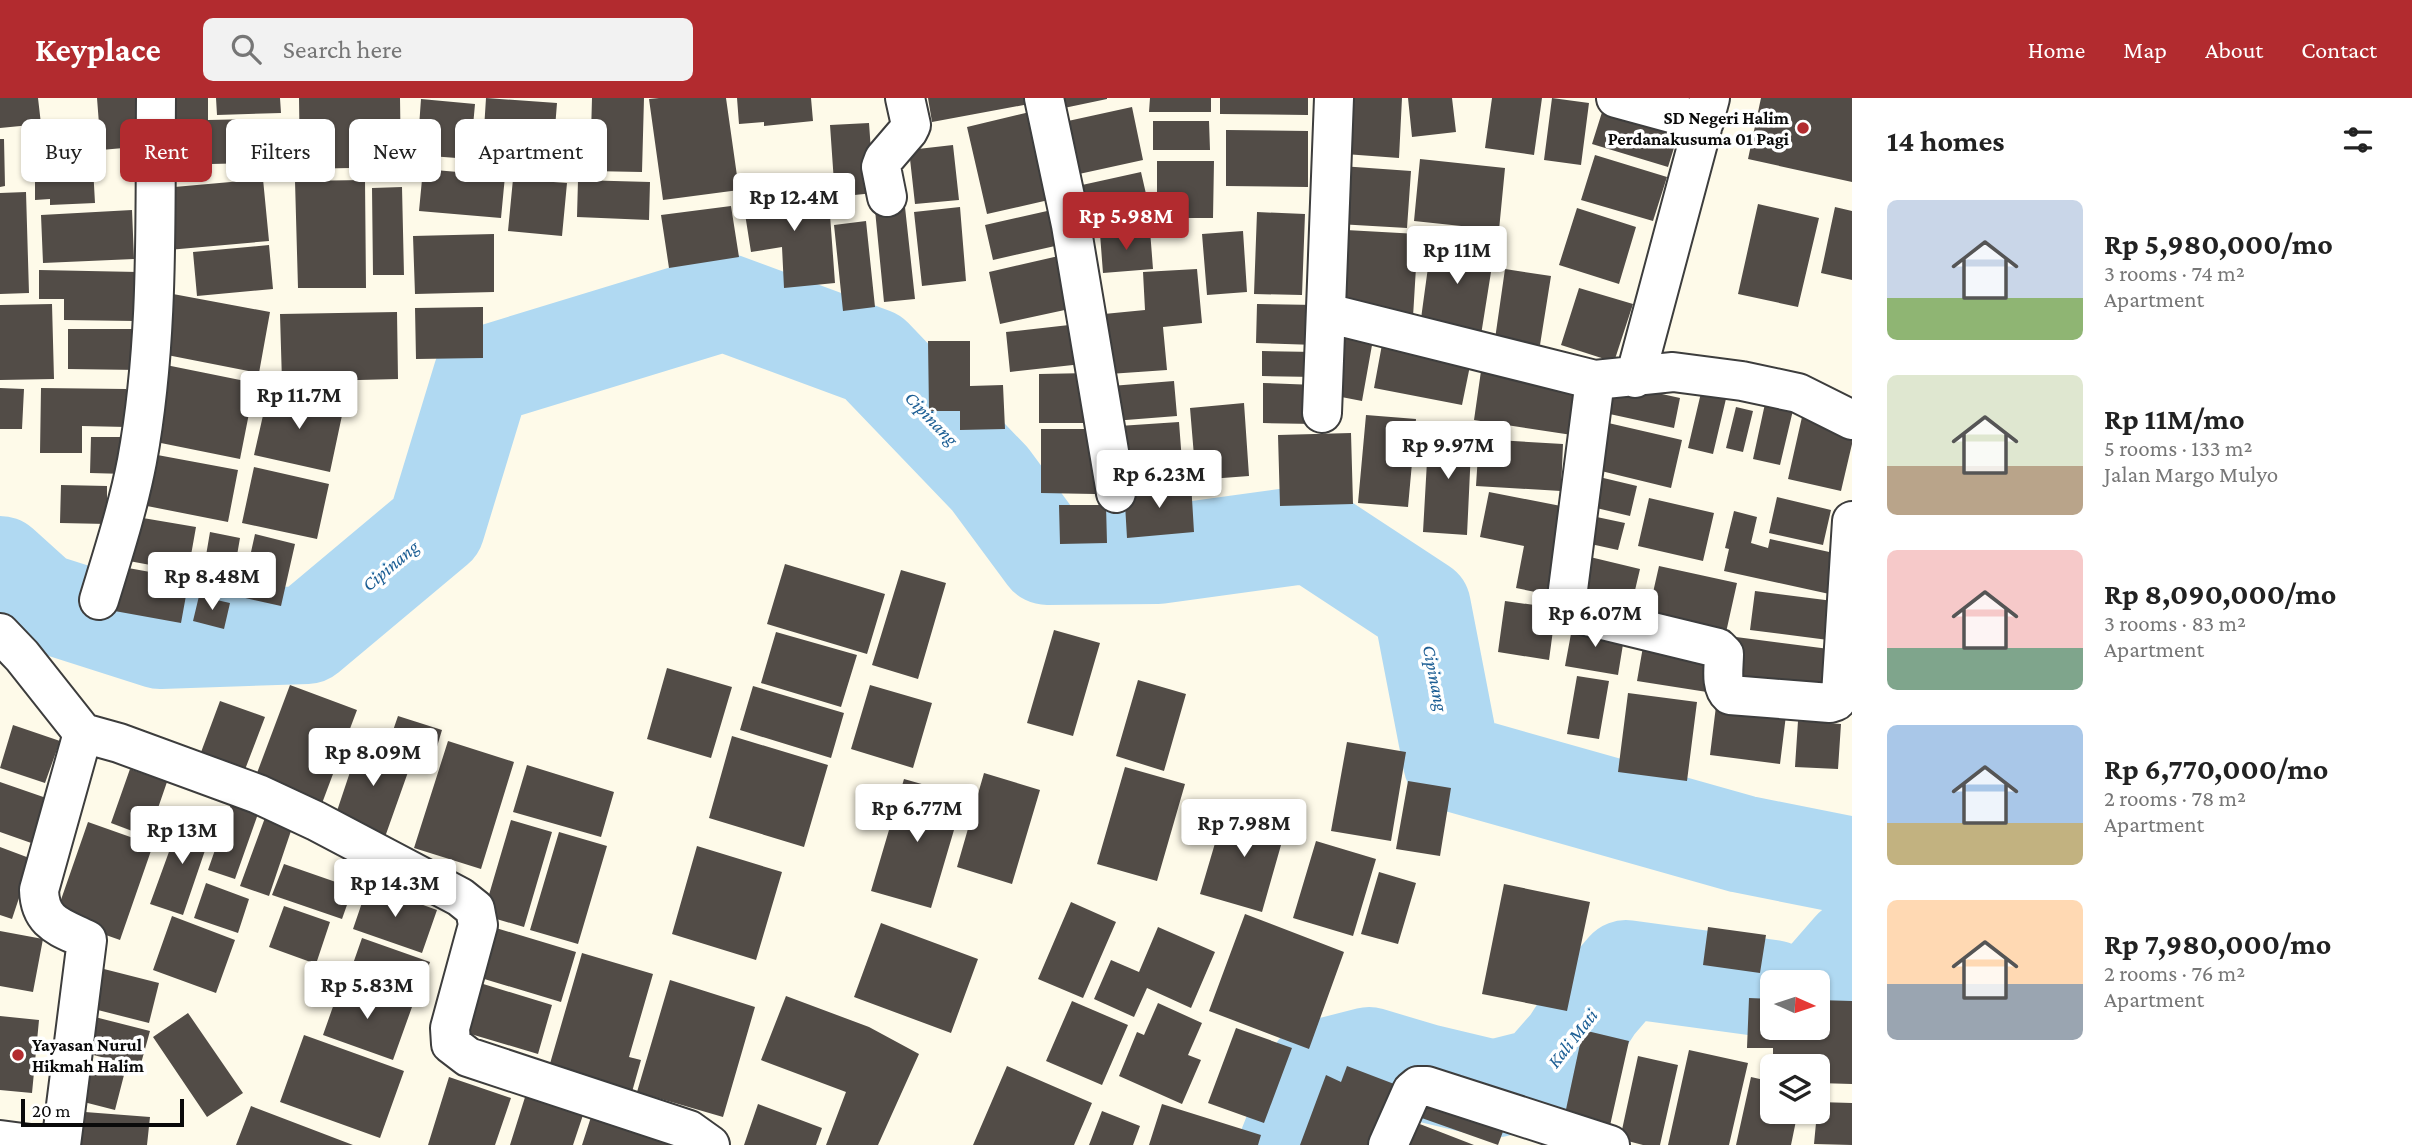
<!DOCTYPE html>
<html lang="en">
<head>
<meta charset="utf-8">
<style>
  body { margin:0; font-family:"Crimson Pro",serif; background:#f2f2f2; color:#222; height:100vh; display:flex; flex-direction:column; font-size:26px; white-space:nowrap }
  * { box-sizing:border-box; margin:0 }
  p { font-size:23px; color:#767676 }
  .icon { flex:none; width:38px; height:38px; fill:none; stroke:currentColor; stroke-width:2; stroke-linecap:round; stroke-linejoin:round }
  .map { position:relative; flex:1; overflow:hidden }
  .details { display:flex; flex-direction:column; background:#fff; width:560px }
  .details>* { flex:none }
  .hud { position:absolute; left:21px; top:21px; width:665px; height:63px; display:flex; gap:14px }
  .needle { width:46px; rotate:93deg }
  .buttons { position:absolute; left:1760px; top:872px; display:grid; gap:14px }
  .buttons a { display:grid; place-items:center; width:70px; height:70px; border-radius:10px; background:#fff; box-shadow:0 2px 5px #0004; font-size:35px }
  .scale { position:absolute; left:21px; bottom:18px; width:163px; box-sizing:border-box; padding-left:7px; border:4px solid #0a0a0a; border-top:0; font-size:19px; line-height:24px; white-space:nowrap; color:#0a0a0a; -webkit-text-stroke:5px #fff; paint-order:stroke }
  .price { position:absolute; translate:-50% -60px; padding:0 16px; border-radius:7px; background:#fff; color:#222; font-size:23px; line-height:46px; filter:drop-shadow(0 2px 4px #0008) }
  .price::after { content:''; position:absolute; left:50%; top:42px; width:21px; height:16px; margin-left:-10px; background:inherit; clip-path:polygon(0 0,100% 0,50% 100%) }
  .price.active { background:#b22b2f; color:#fff }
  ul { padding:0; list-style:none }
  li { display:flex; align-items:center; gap:21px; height:175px; padding:0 35px }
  li span { display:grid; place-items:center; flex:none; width:196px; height:140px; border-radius:10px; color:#555 }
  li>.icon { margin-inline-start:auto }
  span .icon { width:84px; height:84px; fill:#fffc; stroke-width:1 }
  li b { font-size:30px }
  h2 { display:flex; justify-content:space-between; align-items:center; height:84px; padding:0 35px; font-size:30px }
  .tag { padding:0 24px; border-radius:10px; background:#fff; box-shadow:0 2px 5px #0004; font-size:24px; line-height:63px }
  .tag.active { background:#b22b2f; color:#fff }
  header { display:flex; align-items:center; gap:42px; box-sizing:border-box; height:98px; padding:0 35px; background:#b22b2f; color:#fff }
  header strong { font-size:33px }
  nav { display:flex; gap:38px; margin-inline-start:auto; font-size:24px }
  .search { width:490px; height:63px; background:#f2f2f2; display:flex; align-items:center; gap:18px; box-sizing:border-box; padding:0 24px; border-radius:10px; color:#767676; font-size:26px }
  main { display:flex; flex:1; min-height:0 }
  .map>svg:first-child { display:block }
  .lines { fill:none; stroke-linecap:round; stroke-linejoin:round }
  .river { stroke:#b0d9f2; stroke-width:98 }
  .building { fill:#524c47 }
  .minor-casing { stroke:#3d3d3d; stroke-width:42 }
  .minor { stroke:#fff; stroke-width:38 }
  .poi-dot { fill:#b22b2f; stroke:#fff; stroke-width:2.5 }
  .labels { text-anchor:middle; stroke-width:7; stroke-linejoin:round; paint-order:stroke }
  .poi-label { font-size:18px; font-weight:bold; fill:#0a0a0a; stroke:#fff; text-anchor:end }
  .water-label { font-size:19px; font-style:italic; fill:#1c5e94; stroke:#fff }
</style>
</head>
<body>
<header>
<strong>Keyplace</strong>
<div class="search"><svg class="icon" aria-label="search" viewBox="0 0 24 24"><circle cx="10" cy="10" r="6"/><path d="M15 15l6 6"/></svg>Search here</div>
<nav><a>Home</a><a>Map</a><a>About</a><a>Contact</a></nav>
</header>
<main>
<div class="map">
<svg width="1852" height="1047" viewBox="0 0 1852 1047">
  <rect width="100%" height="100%" fill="#fefae9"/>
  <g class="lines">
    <path class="river" d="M0 467 41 504 160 542 307 537 436 429 482 278 724 204 873 259 990 381 1047 458 1158 457 1311 436 1422 509 1452 664 1742 746 1852 768
      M1818 890 1852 851
      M1288 1047 1318 971 1369 958 1426 975 1493 991 1541 979 1570 946 1595 907 1626 871 1773 891"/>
  </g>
  <path class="building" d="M0 0H38L41 26 0 30Z
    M97 0H142L146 48 101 52Z
    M170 0H208V22L253 21 254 65 168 67Z
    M216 0H280L281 15 217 17Z
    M299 0H400L401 69 300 71Z
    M486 0 557 5 552 68 482 63Z
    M592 0H644L642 74 590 73Z
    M659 0H726L739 92 663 102 649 1Z
    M737 0H811L813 23 764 28V24L739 26Z
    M928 0H1028L1029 6 932 24Z
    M1062 0H1107V1L1064 10Z
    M1150 0H1211V14H1149Z
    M1220 0H1308V17L1220 16Z
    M1348 0H1402L1399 60 1345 56Z
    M1408 0H1452L1456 34 1412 39Z
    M1492 0H1542L1534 57 1485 50Z
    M1552 0 1589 5 1581 67 1544 62Z
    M1761 0H1852V84L1748 61Z
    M421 1 475 6 470 61 417 57Z
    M1132 9 1143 62 1079 76 1068 23Z
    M1603 11 1679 34 1668 69 1592 46Z
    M1034 13 1053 101 987 116 967 29Z
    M1153 23H1209L1210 52H1153Z
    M869 25 874 95 835 99 830 27Z
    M1226 32 1308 33V89L1226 88Z
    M0 41H4L5 88 0 89Z
    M953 47 959 102 915 106 909 52Z
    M92 51 95 105 50 107V101L35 102V75L48 74V52Z
    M1595 57 1667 79 1653 123 1581 102Z
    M1420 61 1505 70 1499 132 1414 123Z
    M1157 63H1214L1213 120H1157Z
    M1341 68 1411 73 1407 130 1338 126Z
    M423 71 505 78 501 120 419 113Z
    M1141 74 1152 122 1093 136 1082 87Z
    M263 81 269 143 168 152 163 90Z
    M513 81 567 85 562 138 508 133Z
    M365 82 366 190H298L295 83Z
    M578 82 650 84 649 122 577 119Z
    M818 83 821 118 830 117 835 185 784 190 782 149 751 154 743 103 774 98V86Z
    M402 89 404 177H373L372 90Z
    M26 94 29 195 0 196V95Z
    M1758 106 1819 120 1798 209 1738 196Z
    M731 108 739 159 669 170 661 117Z
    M905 109 915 201 884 204 875 112Z
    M960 109 966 183 922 188 914 114Z
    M1835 109 1852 113V182L1821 175Z
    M1577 110 1636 129 1619 186 1559 167Z
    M1056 111 1064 146 993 162 985 127Z
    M132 112 134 161 43 165 41 117Z
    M1257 114 1305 116 1302 197 1254 196Z
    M866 123 875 209 843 213 834 127Z
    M1150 132 1153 171 1103 175 1100 136Z
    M1346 132 1418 136 1413 219 1341 214Z
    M1243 133 1247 194 1207 197 1202 136Z
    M494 136V194L415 196 413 138Z
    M1432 140 1495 149 1481 237 1420 228Z
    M269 147 273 191 197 198 193 154Z
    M1063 157 1074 210 1000 226 989 174Z
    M1197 171 1202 225 1163 229 1167 272 1109 276 1104 216 1145 212 1143 174Z
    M1505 171 1551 178 1540 247 1495 241Z
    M39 172 138 174 135 223 64 222V201H39Z
    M1579 190 1633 206 1614 264 1561 247Z
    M173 196 270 214 259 275 162 256Z
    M52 206 54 281 0 282V207Z
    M1257 206 1317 207 1316 247 1256 245Z
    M483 209V260L416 261 415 210Z
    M397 214 398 281 282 284 280 216Z
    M1078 226 1082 266 1010 274 1006 234Z
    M1344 230 1374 236 1362 303 1331 297Z
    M68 231H139V272L68 271Z
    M1383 241 1472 258 1462 307 1374 290Z
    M928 243H970V288L1003 287 1005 331 960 332V313H929Z
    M1262 253 1315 254 1314 279 1262 278Z
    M166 267 255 285 240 361 151 343Z
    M1481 273 1579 287 1572 337 1474 322Z
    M1090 275V325H1039V276Z
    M1704 282 1729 288 1713 356 1688 350Z
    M1174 283 1177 318 1113 323 1111 288Z
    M1263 285 1316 287 1315 326 1263 325Z
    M1612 285 1680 300 1674 330 1605 315Z
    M0 290 24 291 22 331H0Z
    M41 290 126 291V329L82 328V355H40Z
    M269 291 344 308 330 374 254 357Z
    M1766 301 1794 308 1780 367 1753 361Z
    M1244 305 1249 378 1196 382 1190 310Z
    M1736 309 1753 313 1743 354 1726 350Z
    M1366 317 1416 321 1408 409 1358 405Z
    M1802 319 1852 331V346L1841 393 1788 381Z
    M1179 324 1183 377 1123 381 1119 328Z
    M1604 324 1682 342 1671 390 1593 371Z
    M1429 328 1472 331 1467 437 1423 434Z
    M1041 331H1094L1095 396 1041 395Z
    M1351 335 1353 406 1280 408 1278 337Z
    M91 339H127L126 376 90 375Z
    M1479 341 1563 346 1561 393 1476 388Z
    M152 356 238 372 228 424 142 407Z
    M254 369 329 386 317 441 242 425Z
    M1595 378 1637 388 1630 418 1588 408Z
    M1191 384 1194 434 1127 440 1124 389Z
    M61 387 107 388V426L60 425Z
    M1489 394 1566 409 1550 497 1516 490 1524 448 1480 439Z
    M1777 399 1831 412 1823 447 1769 435Z
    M1649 400 1714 415 1703 463 1638 448Z
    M1059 407H1106L1107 445 1060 446Z
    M1734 413 1757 419 1751 445 1768 450 1770 441 1843 457 1834 497 1724 473 1729 451 1725 450Z
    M1592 418 1625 425 1618 452 1586 445Z
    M137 419 196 429 188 474 129 463Z
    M210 434 240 440 231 492 201 487Z
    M255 436 295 446 281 508 241 499Z
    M1590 459 1640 471 1628 522 1578 510Z
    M785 466 885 496 867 556 767 526Z
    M117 468 189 481 181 525 109 512Z
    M1659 468 1737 485 1725 539 1647 521Z
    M901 472 946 485 918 581 872 567Z
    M1755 493 1841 504 1836 543 1750 532Z
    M199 498 230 505 224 531 193 523Z
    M1505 503 1556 510 1549 562 1498 554Z
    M1573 525 1625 534 1618 577 1565 568Z
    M1054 532 1100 545 1073 638 1027 625Z
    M776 534 857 557 841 609 761 585Z
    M1736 539 1837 552 1831 598 1730 586Z
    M1644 543 1714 554 1707 594 1637 583Z
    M667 570 732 589 711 660 647 641Z
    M1577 578 1609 583 1599 641 1567 636Z
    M1138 582 1186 596 1164 673 1116 658Z
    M290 587 357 612 321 708 254 683Z
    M870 587 932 605 913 670 851 651Z
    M753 588 844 615 831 660 740 632Z
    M1628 595 1697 604 1687 683 1618 674Z
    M1717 600 1787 609 1780 666 1710 657Z
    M220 603 265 619 241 682 197 665Z
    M398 618 442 632 433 662 388 647Z
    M1798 623 1841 626 1838 671 1795 669Z
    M13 627 60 643 45 685 0 670Z
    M732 638 828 667 804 749 709 720Z
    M361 641 413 660 385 739 334 722Z
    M448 643 514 664 481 771 414 750Z
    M1347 644 1406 654 1391 743 1331 733Z
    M527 667 614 694 601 739 513 714Z
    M1125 669 1185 686 1157 783 1097 766Z
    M130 671 167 684 148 739 111 725Z
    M984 675 1040 692 1012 786 957 769Z
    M904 681 964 698 931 810 871 793Z
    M1408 683 1451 690 1440 758 1396 751Z
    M0 684 52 702 37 747 0 734Z
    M232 703 259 713 235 781 208 772Z
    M1226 708 1287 726 1262 814 1200 796Z
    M266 717 293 727 269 798 240 788Z
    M182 718 213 729 183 817 150 806Z
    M511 722 552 734 524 829 483 817Z
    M88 724 153 747 120 842 55 819Z
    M559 734 607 748 578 846 530 832Z
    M1316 743 1376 761 1353 838 1293 820Z
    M697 748 782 774 756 862 672 836Z
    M0 749 32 761 12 821 0 817Z
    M284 766 353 790 342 821 272 797Z
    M1379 774 1416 785 1398 846 1361 836Z
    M206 785 249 801 238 835 194 820Z
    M1504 786 1590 804 1567 913 1482 896Z
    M368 787 437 812 422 855 353 831Z
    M1071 804 1116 824 1083 900 1038 881Z
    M284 808 330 824 316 866 269 849Z
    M1245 816 1344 854 1309 951 1209 913Z
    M172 818 235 842 216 895 153 872Z
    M881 825 978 861 951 935 854 899Z
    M486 827 576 854 561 904 471 877Z
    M1158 829 1215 854 1191 910 1147 890 1134 919 1094 901 1111 862 1139 874Z
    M1708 829 1766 837 1760 875 1703 867Z
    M0 833 43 841 33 894 0 888Z
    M362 840 430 864 416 904 348 880Z
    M582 855 653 876 629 959 641 962 630 1001 547 976Z
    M96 869 159 885 149 925 86 909Z
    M670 882 755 909 723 1019 637 994Z
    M342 883 412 909 393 962 323 937Z
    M480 885 552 907 538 956 464 934Z
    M786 898 869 929 919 956 878 1047H826L846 994 761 962Z
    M1749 900 1773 901V929H1818V902L1852 903V986L1818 985V968H1773V950H1747Z
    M1072 903 1128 927 1102 987 1046 963Z
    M1158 905 1202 925 1188 957 1201 962 1182 1006 1119 978 1137 934 1144 937Z
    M188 915 243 995 207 1019 153 939Z
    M87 917 150 933 140 969 78 953Z
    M0 918 39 922 32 995 0 992Z
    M1236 930 1292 950 1264 1025 1208 1005Z
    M1583 932 1629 943 1607 1041 1562 1030Z
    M304 937 404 973 380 1040 280 1004Z
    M1689 952 1748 965 1729 1047H1668Z
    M1638 958 1678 967 1660 1047H1643L1620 1041Z
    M81 966 124 977 115 1012 72 1001Z
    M1007 968 1092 1005 1074 1047H973Z
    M1347 968 1402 989 1381 1047H1300L1326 977 1341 984Z
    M449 979 511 1000 495 1047H428Z
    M1751 979 1773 984V1013H1798L1791 1047H1736Z
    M1427 990 1508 1020 1498 1047 1416 1018Z
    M526 996 584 1014 573 1047H510Z
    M1818 1004 1852 1005V1047L1814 1046Z
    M758 1006 822 1030 816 1047H744Z
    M1162 1006 1261 1037 1258 1047H1149Z
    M251 1008 353 1047H236Z
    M72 1013 150 1019 147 1047H71Z
    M1102 1013 1140 1028 1133 1047H1089Z
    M591 1019 675 1047H582Z
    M1412 1023 1474 1047H1403Z"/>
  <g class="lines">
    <defs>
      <path id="minor" d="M1044 0 1071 127 1116 395
        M1616 0 1704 24
        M887 99 881 69 884 61 908 33 911 27 905 0
        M1327 215 1595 282 1673 274 1742 283 1798 295 1852 322
        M1635 280 1710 0
        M1595 282 1566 507 1570 514 1718 550 1724 556C1724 569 1720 588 1730 597L1830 605 1836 603 1841 597 1852 423
        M1322 315 1334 0
        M99 502C113 456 128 410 137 363 159 244 155 121 156 0
        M0 535 22 558 83 635 119 645 258 696 316 723 460 799 475 811 478 827 450 930 451 946 468 959 689 1032 710 1047
        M0 1042 38 1047
        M61 1047 87 842C61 829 40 826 39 792L83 635
        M1388 1047 1412 993 1418 988H1427L1610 1047"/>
    </defs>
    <use href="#minor" class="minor-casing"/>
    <use href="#minor" class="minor"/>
  </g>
  <g class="poi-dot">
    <circle cx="1803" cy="30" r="7"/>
    <circle cx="18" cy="957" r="7"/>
  </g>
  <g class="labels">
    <g class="poi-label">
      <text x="1789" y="26">SD Negeri Halim<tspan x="1789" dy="21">Perdanakusuma 01 Pagi</tspan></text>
      <text x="32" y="953" text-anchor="start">Yayasan Nurul<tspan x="32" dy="21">Hikmah Halim</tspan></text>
    </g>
    <g class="water-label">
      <text transform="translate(932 320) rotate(46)" y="7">Cipinang</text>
      <text transform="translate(390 467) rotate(-40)" y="7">Cipinang</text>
      <text transform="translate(1436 580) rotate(79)" y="7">Cipinang</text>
      <text transform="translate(1572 940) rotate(-52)" y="7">Kali Mati</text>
    </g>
  </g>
</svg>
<div class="buttons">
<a><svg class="needle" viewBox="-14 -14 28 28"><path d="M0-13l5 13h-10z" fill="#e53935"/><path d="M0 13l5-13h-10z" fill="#767676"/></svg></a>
<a><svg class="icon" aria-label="layers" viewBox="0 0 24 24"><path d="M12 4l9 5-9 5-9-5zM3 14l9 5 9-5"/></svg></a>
</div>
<div class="scale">20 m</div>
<b class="price" style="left:794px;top:135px">Rp 12.4M</b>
<b class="price active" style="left:1126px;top:154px">Rp 5.98M</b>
<b class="price" style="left:1457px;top:188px">Rp 11M</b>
<b class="price" style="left:299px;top:333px">Rp 11.7M</b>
<b class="price" style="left:1448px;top:383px">Rp 9.97M</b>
<b class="price" style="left:1159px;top:412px">Rp 6.23M</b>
<b class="price" style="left:212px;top:514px">Rp 8.48M</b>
<b class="price" style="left:1595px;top:551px">Rp 6.07M</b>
<b class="price" style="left:373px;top:690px">Rp 8.09M</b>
<b class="price" style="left:917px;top:746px">Rp 6.77M</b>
<b class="price" style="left:1244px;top:761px">Rp 7.98M</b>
<b class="price" style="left:182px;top:768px">Rp 13M</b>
<b class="price" style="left:395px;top:821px">Rp 14.3M</b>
<b class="price" style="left:367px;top:923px">Rp 5.83M</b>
<div class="hud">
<a class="tag">Buy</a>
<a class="tag active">Rent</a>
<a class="tag">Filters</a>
<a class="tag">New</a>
<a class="tag">Apartment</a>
</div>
</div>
<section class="details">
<h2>14 homes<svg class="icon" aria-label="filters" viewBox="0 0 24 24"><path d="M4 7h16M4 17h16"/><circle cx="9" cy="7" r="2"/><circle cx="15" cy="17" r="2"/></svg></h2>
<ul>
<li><span style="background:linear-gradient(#c9d6e8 70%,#8fb573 0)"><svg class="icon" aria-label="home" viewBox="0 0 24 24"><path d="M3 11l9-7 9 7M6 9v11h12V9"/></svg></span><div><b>Rp 5,980,000/mo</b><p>3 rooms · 74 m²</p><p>Apartment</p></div></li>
<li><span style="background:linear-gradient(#dfe7d0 65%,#b9a48a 0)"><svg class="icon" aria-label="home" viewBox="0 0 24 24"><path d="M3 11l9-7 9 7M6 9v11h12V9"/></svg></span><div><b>Rp 11M/mo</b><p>5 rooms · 133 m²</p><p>Jalan Margo Mulyo</p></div></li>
<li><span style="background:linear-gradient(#f6c9c9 70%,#7fa58c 0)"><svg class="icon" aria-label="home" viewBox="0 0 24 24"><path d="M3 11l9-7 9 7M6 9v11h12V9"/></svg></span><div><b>Rp 8,090,000/mo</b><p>3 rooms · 83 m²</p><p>Apartment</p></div></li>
<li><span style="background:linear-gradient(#a9c7e8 70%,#c2b280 0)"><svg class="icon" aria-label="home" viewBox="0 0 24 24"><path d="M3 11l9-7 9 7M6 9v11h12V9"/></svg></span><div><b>Rp 6,770,000/mo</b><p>2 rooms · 78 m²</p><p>Apartment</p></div></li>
<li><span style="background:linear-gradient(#ffd9b3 60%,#9aa5b1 0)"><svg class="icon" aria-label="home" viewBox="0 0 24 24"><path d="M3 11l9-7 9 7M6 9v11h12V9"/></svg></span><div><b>Rp 7,980,000/mo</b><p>2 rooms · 76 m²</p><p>Apartment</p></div></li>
</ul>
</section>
</main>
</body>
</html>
